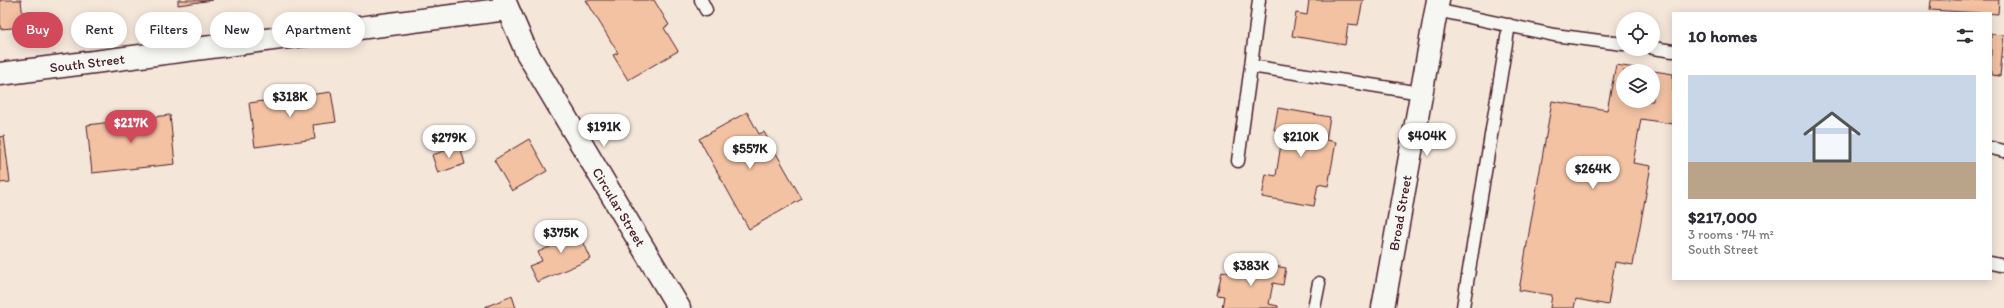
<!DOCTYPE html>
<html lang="en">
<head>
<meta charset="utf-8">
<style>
  body { margin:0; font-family:Itim,sans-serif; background:#f2f2f3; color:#2b2b33; height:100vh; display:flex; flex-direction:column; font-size:15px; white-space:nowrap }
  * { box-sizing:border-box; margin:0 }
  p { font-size:13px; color:#7c7c81 }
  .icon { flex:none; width:22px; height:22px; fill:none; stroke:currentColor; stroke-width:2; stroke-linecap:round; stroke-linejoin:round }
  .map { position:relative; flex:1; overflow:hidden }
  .panel { position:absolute; left:1672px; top:12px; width:320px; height:268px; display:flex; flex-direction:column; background:#fff; border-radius:0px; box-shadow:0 2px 10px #0003 }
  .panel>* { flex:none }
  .hud { position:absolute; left:12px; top:12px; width:380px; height:36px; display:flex; gap:8px }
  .tools { position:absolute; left:1616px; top:12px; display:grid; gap:8px }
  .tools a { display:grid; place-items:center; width:44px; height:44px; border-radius:50%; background:#fff; box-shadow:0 2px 10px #0003; font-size:20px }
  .price { position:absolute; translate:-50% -34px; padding:0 9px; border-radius:14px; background:#fff; color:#222; font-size:13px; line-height:26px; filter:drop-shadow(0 1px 2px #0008) }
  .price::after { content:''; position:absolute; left:50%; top:24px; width:12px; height:9px; margin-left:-6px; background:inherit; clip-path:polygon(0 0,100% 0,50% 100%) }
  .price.on { background:#d1495b; color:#fff }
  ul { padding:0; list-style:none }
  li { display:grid; align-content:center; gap:8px; height:212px; padding:0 16px }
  li span { display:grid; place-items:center; height:124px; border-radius:0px; color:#555 }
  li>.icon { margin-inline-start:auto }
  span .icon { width:72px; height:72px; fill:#fffc; stroke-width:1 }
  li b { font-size:17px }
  h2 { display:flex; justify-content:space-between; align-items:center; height:48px; padding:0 16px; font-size:17px }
  .tag { padding:0 14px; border-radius:18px; background:#fff; box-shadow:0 2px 10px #0003; font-size:14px; line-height:36px }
  .tag.on { background:#d1495b; color:#fff }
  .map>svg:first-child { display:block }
  .building { fill:#f3c2a3; stroke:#4a1f2b; fill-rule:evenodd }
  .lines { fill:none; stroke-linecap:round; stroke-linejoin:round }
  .service-casing { stroke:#4a1f2b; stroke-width:15 }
  .minor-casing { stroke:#4a1f2b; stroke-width:25 }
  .service { stroke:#f6f6f2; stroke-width:12 }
  .minor { stroke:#f6f6f2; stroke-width:22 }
  .labels { text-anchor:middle; stroke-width:3.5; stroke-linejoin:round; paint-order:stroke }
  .street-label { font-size:14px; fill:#4a1f2b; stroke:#f6f6f2 }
</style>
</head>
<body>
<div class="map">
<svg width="2004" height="308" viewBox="0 0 2004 308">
  <rect width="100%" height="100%" fill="#f5e6da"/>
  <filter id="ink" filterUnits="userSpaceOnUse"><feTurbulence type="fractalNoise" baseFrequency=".025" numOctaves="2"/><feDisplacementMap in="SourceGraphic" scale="8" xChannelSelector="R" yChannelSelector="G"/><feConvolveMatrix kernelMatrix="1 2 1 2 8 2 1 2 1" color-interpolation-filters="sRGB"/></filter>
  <g filter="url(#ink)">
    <path class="building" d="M0 0H21L24 27 0 29Z
      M178 0H213L178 5Z
      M586 0H654L669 25 664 28 678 51 628 80 613 55 618 53Z
      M1309 0H1363L1358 25 1348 24 1345 45 1292 36 1296 13 1307 15Z
      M1931 0H1999L1998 14 1930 10Z
      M1991 34 2004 35 2000 76 1991 75Z
      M1616 65 1673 74V124L1641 119 1633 163 1651 166 1633 265 1615 262 1608 305 1576 299 1574 308H1550L1552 295 1519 290 1552 101 1607 110ZM1623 71H1653V101H1623Z
      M331 92 336 122 313 125 315 139 255 147 249 103Z
      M1278 108 1330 117 1326 140 1336 142 1328 186 1318 184 1314 206 1262 197 1266 174 1276 176 1283 131 1274 130Z
      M747 112 759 134 764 132 802 199 749 229 699 139Z
      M170 115 175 164 92 173 87 125Z
      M4 136 10 182 0 183V137Z
      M529 139 547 171 512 191 494 160Z
      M460 146 465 164 438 173 432 155Z
      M576 225 591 259 537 282 529 266 542 261 538 252 552 246 549 237Z
      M1255 263 1286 268 1283 285 1273 283 1269 304 1278 306V308H1222L1224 296 1217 295 1222 271 1252 277Z
      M512 296 516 308H486L485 307Z"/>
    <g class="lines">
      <defs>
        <path id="service" d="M701 0 706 10
          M1259 0 1251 66 1421 93
          M1436 10 1554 35 1623 44
          M1653 48 1673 51
          M1991 148 2004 151
          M1238 161 1251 66
          M1991 263 2004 266
          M1463 307 1509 25
          M1314 308 1319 283"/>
        <path id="minor" d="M504 0 526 51 679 308
          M0 74 507 9
          M1383 308 1438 0"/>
      </defs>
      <use href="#service" class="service-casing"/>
      <use href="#minor" class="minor-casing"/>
      <use href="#service" class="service"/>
      <use href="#minor" class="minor"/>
    </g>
  </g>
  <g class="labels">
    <g class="street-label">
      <text transform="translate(87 63) rotate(-7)" y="5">South Street</text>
      <text transform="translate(619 207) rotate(59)" y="5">Circular Street</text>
      <text transform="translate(1400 213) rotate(-80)" y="5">Broad Street</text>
    </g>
  </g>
</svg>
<div class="tools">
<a><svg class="icon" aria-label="locate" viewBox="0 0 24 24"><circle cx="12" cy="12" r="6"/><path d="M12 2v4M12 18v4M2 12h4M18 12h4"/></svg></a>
<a><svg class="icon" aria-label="layers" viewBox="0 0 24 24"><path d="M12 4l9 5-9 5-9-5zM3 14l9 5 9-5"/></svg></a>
</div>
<b class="price" style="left:290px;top:118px">$318K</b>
<b class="price on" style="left:131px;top:144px">$217K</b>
<b class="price" style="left:604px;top:148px">$191K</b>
<b class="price" style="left:1427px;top:157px">$404K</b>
<b class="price" style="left:1301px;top:158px">$210K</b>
<b class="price" style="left:449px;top:159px">$279K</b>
<b class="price" style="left:750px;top:170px">$557K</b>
<b class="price" style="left:1593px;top:190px">$264K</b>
<b class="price" style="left:561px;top:254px">$375K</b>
<b class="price" style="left:1251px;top:287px">$383K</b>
<div class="hud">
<a class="tag on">Buy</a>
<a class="tag">Rent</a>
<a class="tag">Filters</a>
<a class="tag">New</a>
<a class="tag">Apartment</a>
</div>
<section class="panel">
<h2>10 homes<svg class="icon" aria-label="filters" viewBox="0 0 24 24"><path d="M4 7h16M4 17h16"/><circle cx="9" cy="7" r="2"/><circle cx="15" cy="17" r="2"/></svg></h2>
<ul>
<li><span style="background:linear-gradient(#c9d6e8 70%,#b9a48a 0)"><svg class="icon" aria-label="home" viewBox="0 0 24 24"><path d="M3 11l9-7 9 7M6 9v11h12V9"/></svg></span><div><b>$217,000</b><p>3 rooms · 74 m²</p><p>South Street</p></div></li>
</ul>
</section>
</div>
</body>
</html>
